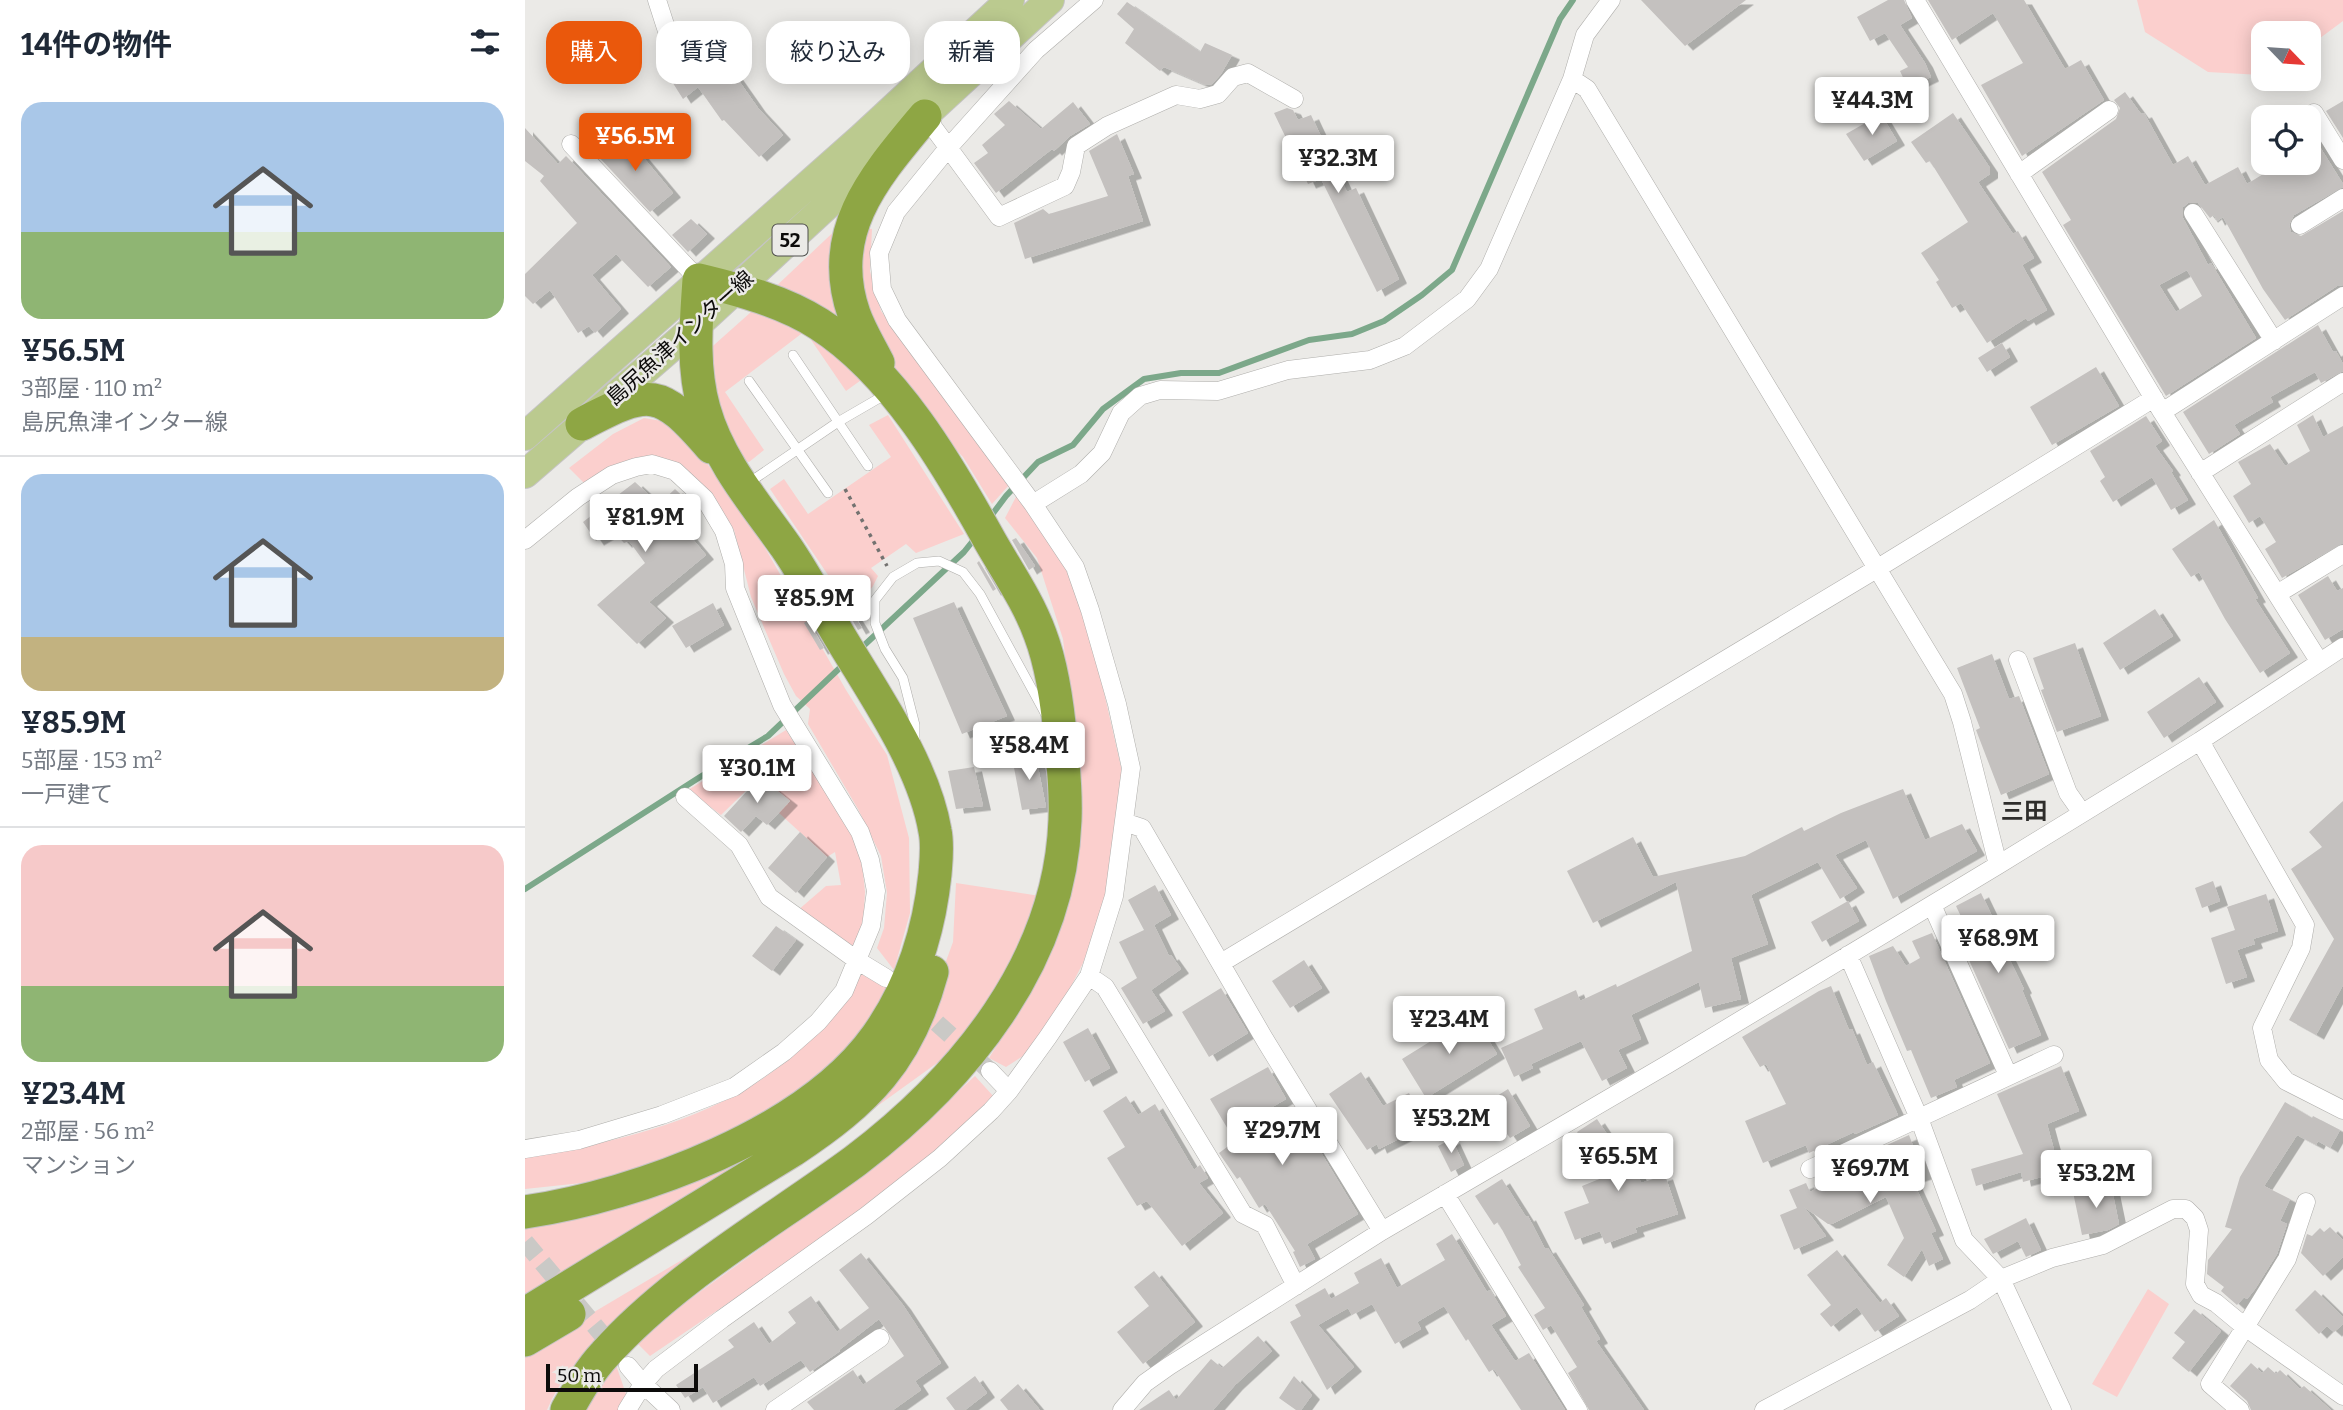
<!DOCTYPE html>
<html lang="ja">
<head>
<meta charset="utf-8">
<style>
  body { margin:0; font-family:Bitter,"Noto Sans JP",serif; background:#f2f2f3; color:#1f2937; height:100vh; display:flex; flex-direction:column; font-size:26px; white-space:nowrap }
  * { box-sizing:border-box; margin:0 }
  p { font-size:23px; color:#747a83 }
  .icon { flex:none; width:38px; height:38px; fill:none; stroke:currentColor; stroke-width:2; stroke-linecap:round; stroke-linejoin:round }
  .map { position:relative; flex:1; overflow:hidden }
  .panel { display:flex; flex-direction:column; background:#fff; width:525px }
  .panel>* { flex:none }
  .top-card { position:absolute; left:21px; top:21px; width:665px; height:63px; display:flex; gap:14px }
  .needle { width:46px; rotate:115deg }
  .fabs { position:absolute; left:1726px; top:21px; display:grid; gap:14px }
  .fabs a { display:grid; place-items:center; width:70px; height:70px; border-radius:14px; background:#fff; box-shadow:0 4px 18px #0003; font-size:35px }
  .scale { position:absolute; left:21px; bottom:18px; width:152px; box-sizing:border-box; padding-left:7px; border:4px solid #0c0b0a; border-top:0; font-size:19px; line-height:24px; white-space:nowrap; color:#0c0b0a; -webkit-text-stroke:5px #ebeae7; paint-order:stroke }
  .price { position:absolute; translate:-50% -60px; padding:0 16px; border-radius:7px; background:#fff; color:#222; font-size:23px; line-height:46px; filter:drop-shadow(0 2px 4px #0008) }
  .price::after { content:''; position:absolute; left:50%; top:42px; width:21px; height:16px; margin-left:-10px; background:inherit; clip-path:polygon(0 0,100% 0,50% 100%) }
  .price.current { background:#ea580c; color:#fff }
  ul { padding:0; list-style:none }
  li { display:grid; align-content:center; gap:14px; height:371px; padding:0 21px }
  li+li { border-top:2px solid #e0e1e3 }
  li span { display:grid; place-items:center; height:217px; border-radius:21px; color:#555 }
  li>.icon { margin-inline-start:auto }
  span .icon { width:126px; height:126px; fill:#fffc; stroke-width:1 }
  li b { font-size:30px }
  h2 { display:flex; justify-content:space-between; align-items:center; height:84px; padding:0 21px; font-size:30px }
  .chip { padding:0 24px; border-radius:21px; background:#fff; box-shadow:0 4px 18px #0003; font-size:24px; line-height:63px }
  .chip.current { background:#ea580c; color:#fff }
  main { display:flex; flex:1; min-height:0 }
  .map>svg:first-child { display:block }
  .green { fill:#fbcfcd }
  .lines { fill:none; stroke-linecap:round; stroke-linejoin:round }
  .stream { stroke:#7ca88a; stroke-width:6 }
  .building { fill:#c4c1bf; fill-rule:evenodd; filter:url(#shadow) }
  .street-tunnel { stroke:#cac9c6; stroke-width:18; stroke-dasharray:18 9; stroke-linecap:butt }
  .lane-casing { stroke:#afaeab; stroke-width:10 }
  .street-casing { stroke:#afaeab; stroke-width:19 }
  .primary-casing { stroke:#c5c4c4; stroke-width:30 }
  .highway-casing { stroke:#c5c4c4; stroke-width:35 }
  .path { stroke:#737270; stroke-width:3.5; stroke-dasharray:3.5 5; stroke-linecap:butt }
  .lane { stroke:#fff; stroke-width:9 }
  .street { stroke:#fff; stroke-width:18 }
  .primary { stroke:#bbca8f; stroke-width:28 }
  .highway { stroke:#8ea644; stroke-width:33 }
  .labels { text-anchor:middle; stroke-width:5; stroke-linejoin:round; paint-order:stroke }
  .shield { fill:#ebeae7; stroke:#4f4e4c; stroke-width:2 }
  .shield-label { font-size:19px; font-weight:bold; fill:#0c0b0a }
  .street-label { font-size:21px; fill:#0c0b0a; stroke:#ebeae7 }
  .neighbourhood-label { font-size:23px; font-weight:bold; fill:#2e2d2b; stroke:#ebeae7 }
</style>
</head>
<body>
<main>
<section class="panel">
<h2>14件の物件<svg class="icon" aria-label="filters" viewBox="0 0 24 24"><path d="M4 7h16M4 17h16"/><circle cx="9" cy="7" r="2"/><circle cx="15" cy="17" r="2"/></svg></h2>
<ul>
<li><span style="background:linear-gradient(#a9c7e8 60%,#8fb573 0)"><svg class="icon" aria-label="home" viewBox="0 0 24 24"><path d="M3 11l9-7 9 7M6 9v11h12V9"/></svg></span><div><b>¥56.5M</b><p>3部屋 · 110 m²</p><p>島尻魚津インター線</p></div></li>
<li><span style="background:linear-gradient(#a9c7e8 75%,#c2b280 0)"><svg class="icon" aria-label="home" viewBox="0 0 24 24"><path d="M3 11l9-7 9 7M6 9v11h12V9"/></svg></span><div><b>¥85.9M</b><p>5部屋 · 153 m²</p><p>一戸建て</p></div></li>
<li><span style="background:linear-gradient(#f6c9c9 65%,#8fb573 0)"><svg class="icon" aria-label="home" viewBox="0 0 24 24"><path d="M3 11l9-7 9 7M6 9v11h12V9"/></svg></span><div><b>¥23.4M</b><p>2部屋 · 56 m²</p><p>マンション</p></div></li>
</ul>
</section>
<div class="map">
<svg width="1818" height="1410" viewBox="0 0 1818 1410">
  <defs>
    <filter id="shadow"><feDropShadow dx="8" dy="4.5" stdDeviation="0" flood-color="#0004"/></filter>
  </defs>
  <rect width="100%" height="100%" fill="#ebeae7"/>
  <path class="green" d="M1612 0H1818V21L1783 47V33H1738V74L1736 75 1683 72 1620 32Z
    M317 224 331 341 246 291Z
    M340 228 347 229 345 271 356 311 485 484 467 504 438 457 403 422 373 376 336 302 334 242Z
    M235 304 269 317 339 378 321 391 280 331 200 392 239 450 224 462 215 460 203 444 180 353Z
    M363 415 439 534 391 553 381 544 346 568 353 576 348 586 328 612 245 489 259 479 283 514 366 457 344 425Z
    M119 418 143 422 168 443 239 546 321 690 362 755 384 838 385 913 369 970 352 948 359 928 362 893 356 856 333 809 283 724 285 709 271 696 259 674 226 597 209 530 192 506 136 459 60 484 44 468 88 434Z
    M493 493 540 567 548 586 572 662 599 780 584 886 575 916 558 963 539 1000 501 1054 481 1067 464 1058 512 982 546 880 557 802 538 639 512 558 480 518Z
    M261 730 330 837 337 863 340 892 338 926 330 948 272 911 301 886 316 885 310 852 302 857 254 813 265 801 235 777 196 815 163 790Z
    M431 883 515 896 466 1004 419 1058 333 1120 412 986 428 942Z
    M336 974 366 990 314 1064 201 1139 85 1180 0 1189V1157C105 1140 215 1114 291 1034 299 1027 307 1019 314 1011 322 1000 328 986 336 974Z
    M450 1076 469 1097 404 1158 293 1242 125 1356 111 1342 161 1302 359 1159Z
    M297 1116 0 1300V1225Z
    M236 1213C207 1235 179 1257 150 1279 103 1315 45 1354 22 1410H0V1353Z
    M1623 1289 1644 1304 1592 1397 1567 1384Z
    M90 1362 101 1394 93 1410H59Z"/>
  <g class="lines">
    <path class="stream" d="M463 520 481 496 513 462 548 445 578 409 619 379 656 373H694L784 340 827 334 859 321 897 295 927 270 1035 19 1048 0
      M333 651 439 552 451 537
      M0 889 175 777 243 736 320 663"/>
  </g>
  <path class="building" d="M1116 0H1221L1160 46Z
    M1363 0H1379L1387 18 1375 25 1400 63 1406 77 1383 88 1375 71 1383 67 1360 33 1345 41 1332 17Z
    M1403 0H1499L1540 69 1556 60 1579 100 1497 156 1456 85 1498 63 1468 13 1427 40Z
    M602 2 675 52 680 43 707 55 696 74 687 84 681 85 639 67 635 71 600 43 609 29 592 14Z
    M193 51 233 108 258 135 234 157 199 120 197 121 173 87 158 99 146 80Z
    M1600 92 1616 114 1619 113 1648 165 1663 156 1680 185 1713 167 1722 184 1756 163H1783V128L1818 184V187L1769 215 1764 225 1766 232 1776 236 1818 211V285L1812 286 1760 320 1738 289 1698 217 1692 221 1689 215 1685 218 1673 203H1663L1658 207V218L1683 265 1686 263 1731 338 1641 396 1538 225 1546 220 1517 172 1591 119 1595 108 1589 100ZM1662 270 1677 296 1651 312 1634 285Z
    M484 101 516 129 548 102 565 124 545 136 529 151 527 149 471 193 449 163 463 153 457 145 480 125 469 114Z
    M1818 101V138L1801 111Z
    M762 108 768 110 773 120 786 115 822 192 831 188 874 279 852 292 796 179 783 184 749 113Z
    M1428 113 1465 168V174L1453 182 1488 234 1493 231 1509 258 1497 265 1522 310 1503 321 1501 318 1462 343 1436 303 1427 308 1411 282 1414 280 1396 253 1443 222 1405 161 1401 163 1386 142Z
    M1356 114 1372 141 1339 161 1321 134Z
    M0 128 33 164 41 156 43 158 146 267 123 287 91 254 67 275 96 309 70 333 64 326 53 333 25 290 8 304 0 296V274L52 223 15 181 19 176 0 161Z
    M98 133 148 193 125 212 73 156Z
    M592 134 609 174 603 176 618 221 500 259 489 223 518 209 524 214 583 196 564 151Z
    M166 219 182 234 163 252 147 235Z
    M1793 325 1808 352 1811 351 1818 364V371L1796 383 1790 372 1745 397 1748 402 1709 425 1715 434 1684 454 1658 412Z
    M1477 343 1485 357 1462 372 1453 358Z
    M1571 367 1594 406 1527 445 1505 407Z
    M1788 415 1798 437 1818 426V543L1757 578 1740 549 1751 542 1735 516 1724 523 1708 496 1726 484 1713 462 1745 444 1760 466 1785 451 1772 425Z
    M1621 416 1637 441 1630 446 1648 471 1646 472 1663 500 1646 510 1627 477 1588 502 1575 481 1580 477 1565 451Z
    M110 482 134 504 150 489 167 505 150 518 181 555 124 602 141 618 112 644 72 605 120 563 104 541 99 543 88 531 71 541 58 522Z
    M1689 520 1733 598 1730 599 1765 653 1735 673 1700 619 1674 572 1666 577 1647 549Z
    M491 538 510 566 504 570 487 540Z
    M454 561 471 589 468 591 452 563Z
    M1803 576 1812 591 1818 588V629L1800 640 1773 595Z
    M320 601 337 628 333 630 317 602Z
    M429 602 482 716 437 734 388 618Z
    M188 603 199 625 161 648 147 626Z
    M1630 609 1648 636 1595 670 1578 643Z
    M283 620 299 648 295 650 279 623Z
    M1550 643 1576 716 1532 732 1516 690 1519 689 1508 658Z
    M1467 654 1484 699 1494 696 1524 774 1476 795 1451 730 1455 728 1432 668Z
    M1674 677 1691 702 1639 738 1622 712Z
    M510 752 521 807 497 810 487 757Z
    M449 767 458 806 431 809 423 771Z
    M235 777 265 801 242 825 231 816 216 832 199 816Z
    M1378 789 1400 840 1437 824 1452 851 1368 899 1341 840 1310 855 1332 888 1315 899 1293 862 1226 895 1243 944 1206 958 1216 999 1180 1008 1174 982 1106 1015 1116 1039 1093 1050 1102 1068 1077 1081 1056 1041 1006 1064 1008 1068 989 1077 976 1048 1018 1029 1009 1009 1051 990 1055 1001 1091 984 1092 987 1167 951 1151 882 1068 923 1042 871 1108 837 1128 877 1220 856 1277 827 1279 831 1316 813Z
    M1818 801V985L1791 1035 1764 1020 1809 939 1766 869 1797 847 1784 832Z
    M275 832 302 857 271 893 243 868Z
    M1688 881 1695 901 1677 908 1670 888Z
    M630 885 646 915 629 925 644 956 646 955 656 969 626 990 640 1011 618 1024 596 988 612 978 594 942 619 930 603 900Z
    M1456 893 1478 939 1475 940 1499 989 1497 990 1516 1035 1484 1049 1444 960 1454 954 1431 906Z
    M1741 894 1753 931 1728 939 1730 944 1712 950 1722 977 1701 984 1686 938 1710 930 1702 907Z
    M1323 901 1334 921 1297 942 1286 922Z
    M251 926 271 940 247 971 227 956Z
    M1407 933 1465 1063 1429 1080 1432 1087 1406 1098 1386 1050 1382 1051 1361 1001 1344 956 1368 946 1381 966 1395 958 1387 941Z
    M779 960 797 988 765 1008 747 981Z
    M1306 986 1324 1030 1327 1029 1342 1065 1348 1062 1373 1115 1330 1134 1329 1132 1284 1153 1281 1145 1238 1163 1220 1121 1261 1104 1241 1064 1235 1067 1217 1037 1294 991Z
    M696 988 723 1033 684 1057 657 1012Z
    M948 1015 972 1054 901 1098 877 1059Z
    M563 1028 585 1068 560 1082 538 1042Z
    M1536 1066 1554 1111 1522 1124 1535 1172 1498 1182 1496 1172 1451 1186 1446 1169 1498 1154 1472 1094Z
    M743 1067 761 1099 725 1120 744 1148 780 1126 833 1214 782 1244 790 1259 775 1267 768 1252 770 1251 740 1204 734 1208 715 1177 712 1179 694 1153 710 1141 685 1099Z
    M836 1072 858 1106 884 1093 900 1126 854 1149 852 1144 842 1150 804 1094Z
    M983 1089 1005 1126 985 1138 978 1128 965 1135 950 1110Z
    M601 1096 613 1115 630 1104 669 1170 675 1165 683 1178 674 1183 698 1213 657 1246 622 1201 612 1206 582 1158 600 1147 578 1111Z
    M1760 1102 1787 1118 1788 1116 1815 1130 1805 1148 1793 1141 1791 1145 1772 1135 1739 1186 1765 1199 1755 1221 1762 1224 1752 1254 1730 1289 1722 1299 1719 1297 1712 1305 1696 1291 1699 1287 1682 1274 1683 1260 1707 1229 1700 1227 1715 1177Z
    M1072 1119 1093 1151 1103 1147 1116 1183 1140 1175 1153 1214 1110 1228 1112 1232 1080 1244 1075 1231 1050 1240 1039 1212 1064 1203 1057 1186 1082 1176 1052 1132Z
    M1384 1135 1399 1175 1387 1179 1411 1231 1406 1233 1418 1259 1404 1266 1397 1249 1379 1277 1362 1265 1379 1238 1361 1197 1307 1224H1303L1279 1207 1301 1236 1269 1250 1255 1215 1272 1208 1264 1190 1281 1183 1285 1192 1323 1172 1325 1175 1367 1159 1362 1145Z
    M927 1139 939 1165 926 1172 913 1146Z
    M977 1179 1001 1217 1003 1216 1020 1249 1023 1248 1059 1305 1056 1307 1075 1339 1071 1341 1119 1410H1064L1043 1373 1052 1367 1026 1325 1018 1330 1009 1315 1020 1308 993 1267 996 1265 973 1222 969 1225 950 1196Z
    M1586 1185 1594 1224 1583 1230 1557 1235 1548 1192Z
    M1501 1218 1516 1250 1501 1257 1493 1241 1468 1254 1459 1239Z
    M1805 1227 1818 1240V1257L1798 1276 1776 1253 1782 1234 1787 1236 1795 1228 1799 1232Z
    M927 1234 962 1292 965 1290 981 1316 966 1325 990 1361 1004 1353 1040 1410H996L969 1369 964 1372 943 1339 941 1341 919 1306 892 1322 896 1329 870 1344 847 1304 827 1315 823 1308 793 1325 829 1367 802 1390 765 1322 776 1316 770 1305 800 1288 806 1299 834 1283 829 1273 856 1258 872 1288 920 1260 911 1244Z
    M1312 1250 1355 1303 1361 1298 1374 1316 1350 1332 1332 1307 1306 1327 1295 1314 1306 1305 1282 1275Z
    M336 1253 378 1305 416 1363 390 1381 396 1390 368 1410H289L282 1402 328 1370 338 1385 379 1356 354 1319 314 1350 315 1351 285 1372 276 1360 235 1386 229 1377 188 1403 178 1387 160 1398 151 1385 209 1347 203 1340 229 1322 244 1344 271 1323 263 1312 286 1296 312 1332 344 1308 314 1270Z
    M629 1271 670 1322 618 1364 592 1332 624 1306 609 1287Z
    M1790 1290 1818 1317V1324L1809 1332 1802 1326 1794 1334 1770 1310Z
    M1669 1309 1696 1331 1664 1372 1647 1358 1660 1342 1649 1333Z
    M733 1336 747 1351 710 1385 688 1410H614L644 1390 651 1400 686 1359 697 1368Z
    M1726 1363 1737 1373 1743 1367 1751 1374 1755 1370 1775 1389 1779 1386 1806 1410H1726L1722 1401 1705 1386Z
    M450 1376 462 1393 440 1410H430L421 1398Z
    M769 1376 787 1395 776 1410H771L754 1398Z
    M493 1384 515 1410H483L475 1400Z"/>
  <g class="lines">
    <path class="street-tunnel" d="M392 1005 465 1071
      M0 1242 90 1350"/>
    <defs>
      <path id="lane" d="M268 355 343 466
        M224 381 303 493
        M222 484 313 422 363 393
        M390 742V725L378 678 360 649 350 623V600L368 577 392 563 414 561 438 572 455 594 520 713"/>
      <path id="street" d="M132 0 151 59
        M1390 0 1637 412 1794 661
        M1047 79 1062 89 1428 694 1437 722 1473 865
        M1789 113 1818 160
        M400 116 474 217 540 186 546 172 551 146 582 126 651 95 675 99 693 94 708 77 723 73 769 99
        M46 144 174 280
        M1494 174 1584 110
        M1668 213 1749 341
        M1775 225 1818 198
        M1637 412 1818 296
        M1675 473 1818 382
        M508 504 556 474 577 453 596 413 615 396 635 390 693 391 763 370 845 360 880 346 942 299 964 269 1047 79 1060 35 1086 0
        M0 540 53 497 87 475 111 467 127 464 150 471 180 499 199 531 209 564 210 588 257 705 335 832 345 860 351 891 346 926 319 991 293 1022 259 1052 209 1087 137 1115 54 1140 0 1149
        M1752 594 1818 554
        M1493 660 1543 793 1557 813
        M1675 741 1780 925 1776 948 1737 1028 1744 1060 1761 1081 1818 1110
        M160 797 214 845 244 897 333 961 361 978
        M599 822 617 828 740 1040 857 1231
        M1407 905 1483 1075
        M1323 955 1394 1118 1439 1240 1476 1279 1537 1410
        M696 963 1353 568 1629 398
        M564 976 580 987 718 1214 740 1225 771 1286
        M465 1071 484 1091
        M1285 1169 1529 1055
        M920 1194 1053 1410
        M103 1366 118 1384 146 1410
        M102 1410 118 1384 131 1369 197 1319 341 1216 415 1158 466 1111 484 1091 523 1037 564 976 589 896 606 768 592 704 565 610 550 567 508 504 372 320 357 289 354 253 371 212 423 148 511 50 569 0
        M250 1410 355 1338
        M597 1410 620 1383 644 1366 857 1231 1143 1064 1473 865 1675 741 1818 647
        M1239 1410 1445 1300 1476 1279 1527 1258 1578 1245 1648 1209H1661L1670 1218 1674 1230 1670 1284 1676 1295 1691 1303 1720 1327 1818 1396
        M1715 1410 1685 1384 1762 1259 1781 1202"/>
      <path id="primary" d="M0 436 336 138 485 0
        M0 474 170 327 525 0"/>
      <path id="highway" d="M353 363C345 347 335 331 329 314 300 231 351 175 400 116
        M57 424C125 388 135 388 186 447
        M0 1212C114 1195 283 1133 352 1036 386 988 404 932 410 874 411 861 413 845 410 831 399 765 349 694 315 637 297 607 281 576 261 547 230 503 194 462 179 409 167 367 171 323 174 280 215 290 258 301 294 324 369 372 423 465 465 541 482 571 503 601 515 634 528 668 533 708 536 744 539 770 541 794 540 820 535 962 438 1079 330 1161 247 1222 149 1277 80 1354 64 1371 53 1391 42 1410
        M0 1314 268 1150C342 1101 383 1060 407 972
        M0 1340 44 1314"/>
    </defs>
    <use href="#lane" class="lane-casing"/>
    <use href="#street" class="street-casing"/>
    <use href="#primary" class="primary-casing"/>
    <use href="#highway" class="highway-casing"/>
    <path class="path" d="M320 489 362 566"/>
    <use href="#lane" class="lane"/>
    <use href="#street" class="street"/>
    <use href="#primary" class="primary"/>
    <use href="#highway" class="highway"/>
  </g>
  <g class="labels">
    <rect class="shield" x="247.5" y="224.5" width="35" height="31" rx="5"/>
    <g class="shield-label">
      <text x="265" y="247">52</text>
    </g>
    <g class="street-label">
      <text transform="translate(155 338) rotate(-42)" y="7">島尻魚津インター線</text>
    </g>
    <g class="neighbourhood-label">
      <text x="1499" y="819">三田</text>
    </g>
  </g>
</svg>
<div class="fabs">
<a><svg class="needle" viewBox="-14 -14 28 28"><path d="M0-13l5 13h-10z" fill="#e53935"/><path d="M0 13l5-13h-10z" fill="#747a83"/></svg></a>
<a><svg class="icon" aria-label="locate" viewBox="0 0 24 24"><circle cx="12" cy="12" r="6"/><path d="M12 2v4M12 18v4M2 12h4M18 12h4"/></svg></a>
</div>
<div class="scale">50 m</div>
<b class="price" style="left:1347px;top:137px">¥44.3M</b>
<b class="price current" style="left:110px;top:173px">¥56.5M</b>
<b class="price" style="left:813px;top:195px">¥32.3M</b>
<b class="price" style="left:120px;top:554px">¥81.9M</b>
<b class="price" style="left:289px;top:635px">¥85.9M</b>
<b class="price" style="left:504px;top:782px">¥58.4M</b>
<b class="price" style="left:232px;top:805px">¥30.1M</b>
<b class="price" style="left:1473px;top:975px">¥68.9M</b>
<b class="price" style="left:924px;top:1056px">¥23.4M</b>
<b class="price" style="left:926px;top:1155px">¥53.2M</b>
<b class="price" style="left:757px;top:1167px">¥29.7M</b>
<b class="price" style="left:1093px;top:1193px">¥65.5M</b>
<b class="price" style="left:1345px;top:1205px">¥69.7M</b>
<b class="price" style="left:1571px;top:1210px">¥53.2M</b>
<div class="top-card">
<a class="chip current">購入</a>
<a class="chip">賃貸</a>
<a class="chip">絞り込み</a>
<a class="chip">新着</a>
</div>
</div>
</main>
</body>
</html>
